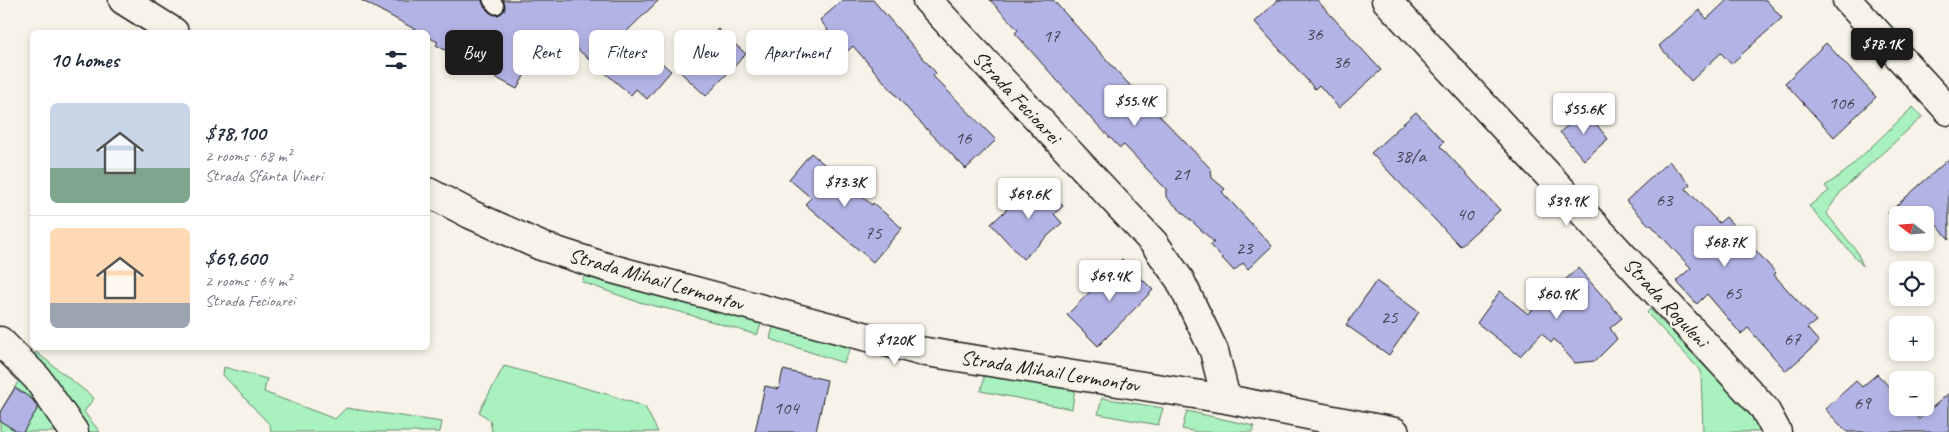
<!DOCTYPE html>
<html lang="en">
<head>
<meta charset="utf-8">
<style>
  body { margin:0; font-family:Caveat,sans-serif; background:#f6f6f7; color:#1f2937; height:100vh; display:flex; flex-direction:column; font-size:19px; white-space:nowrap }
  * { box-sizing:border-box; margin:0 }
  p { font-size:16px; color:#747a83 }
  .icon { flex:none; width:28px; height:28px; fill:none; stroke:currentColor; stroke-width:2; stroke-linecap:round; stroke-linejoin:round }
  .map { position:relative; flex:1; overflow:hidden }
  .drawer { position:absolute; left:30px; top:30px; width:400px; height:320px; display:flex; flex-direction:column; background:#fff; border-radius:8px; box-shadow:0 2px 8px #0003 }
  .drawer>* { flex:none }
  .top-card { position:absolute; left:445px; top:30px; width:475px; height:45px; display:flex; gap:10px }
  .needle { width:32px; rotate:287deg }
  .tools { position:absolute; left:1889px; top:206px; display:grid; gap:10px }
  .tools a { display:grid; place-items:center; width:45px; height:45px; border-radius:8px; background:#fff; box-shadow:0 2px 8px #0003; font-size:25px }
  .price { position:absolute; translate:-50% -42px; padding:0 11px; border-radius:5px; background:#fff; color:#222; font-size:16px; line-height:32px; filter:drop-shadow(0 1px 2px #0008) }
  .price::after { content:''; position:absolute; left:50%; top:30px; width:15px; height:11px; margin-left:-8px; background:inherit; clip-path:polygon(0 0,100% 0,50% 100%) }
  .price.on { background:#1c1c1c; color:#fff }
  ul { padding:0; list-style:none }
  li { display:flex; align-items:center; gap:15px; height:125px; padding:0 20px }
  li+li { border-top:1px solid #e0e1e3 }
  li span { display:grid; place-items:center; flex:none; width:140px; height:100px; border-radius:8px; color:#555 }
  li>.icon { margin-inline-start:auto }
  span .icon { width:60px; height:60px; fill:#fffc; stroke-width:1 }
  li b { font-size:21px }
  h2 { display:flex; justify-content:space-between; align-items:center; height:60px; padding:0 20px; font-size:21px }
  .pill { padding:0 18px; border-radius:8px; background:#fff; box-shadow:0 2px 8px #0003; font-size:18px; line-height:45px }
  .pill.on { background:#1c1c1c; color:#fff }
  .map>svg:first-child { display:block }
  .green { fill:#a9f1be; stroke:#62866d }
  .building { fill:#b3b4e6; stroke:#1c1c1c }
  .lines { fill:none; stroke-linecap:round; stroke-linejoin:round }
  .lane-casing { stroke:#1c1c1c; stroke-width:19 }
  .street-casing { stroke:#1c1c1c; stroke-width:31 }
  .lane { stroke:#f7f3e8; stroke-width:15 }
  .street { stroke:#f7f3e8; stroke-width:28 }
  .labels { text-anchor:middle; stroke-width:4.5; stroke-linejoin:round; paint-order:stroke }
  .number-label { font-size:19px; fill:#42424e }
  .street-label { font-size:21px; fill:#1c1c1c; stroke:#f7f3e8 }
</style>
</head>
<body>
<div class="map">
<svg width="1949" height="432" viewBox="0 0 1949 432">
  <rect width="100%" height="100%" fill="#f7f3e8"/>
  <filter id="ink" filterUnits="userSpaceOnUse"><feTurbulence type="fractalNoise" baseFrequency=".02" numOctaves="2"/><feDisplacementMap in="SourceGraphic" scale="10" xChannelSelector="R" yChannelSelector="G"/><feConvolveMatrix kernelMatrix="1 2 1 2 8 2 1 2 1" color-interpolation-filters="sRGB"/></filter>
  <g filter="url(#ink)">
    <path class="green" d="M1913 107 1922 117 1842 190 1826 213 1856 250 1863 266 1809 206 1829 191 1825 186 1846 171Z
      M586 271 763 320 757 335 680 312 635 301 582 282Z
      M1650 309 1754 418 1761 432H1703L1701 371 1647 313Z
      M774 323 853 342 844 363 770 339Z
      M36 352 94 398 84 412 100 432H0V412Z
      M504 366 607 394 645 407 658 432H492L490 420 479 412Z
      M224 367 267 379 264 392 335 419 346 408 442 422 440 432H271L270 425 223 375Z
      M985 373 1075 387 1072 409 981 391Z
      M1102 398 1163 408 1158 425 1098 414Z
      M1187 411 1254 426 1253 432H1196L1182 429Z"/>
    <path class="building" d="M361 0H482L489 12 497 15 505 10 503 0H659L626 32 671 71 647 99 636 89 631 95 569 42 561 49 546 35 517 89 436 45 438 42 428 37V32H420Z
      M843 0H873L936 73 933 76 996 140 966 169 914 116 853 46 840 58 821 36 828 30 820 20Z
      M990 0H1053L1124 79 1211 169 1212 178 1225 189 1222 192 1272 246 1248 269 1243 263 1234 271 1210 245 1214 242 1166 197V189L1124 145 1120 148 1087 114 1015 33 1018 30Z
      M1278 0H1317L1381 70 1339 108 1319 85 1315 89 1255 22Z
      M1727 0H1766L1782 18 1731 64 1721 53 1691 81 1659 46 1699 10 1707 19Z
      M718 29 746 54 706 96 678 70Z
      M1826 43 1876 97 1834 137 1785 83Z
      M1585 110 1608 139 1584 160 1560 132Z
      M1416 112 1444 142 1440 146 1500 210 1460 246 1371 153Z
      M811 153 872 205 873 203 902 228 873 262 805 204 811 198 789 179Z
      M1949 159V239L1933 221 1925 228V215H1898V223L1888 213Z
      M1669 161 1690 184 1686 189 1719 223 1726 217 1776 273 1774 275 1816 321 1807 328 1819 342 1786 371 1748 328 1741 334 1707 294 1697 304 1676 281 1691 268 1651 225 1650 226 1626 201Z
      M1039 180 1063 206 1054 214 1062 223 1023 259 991 224Z
      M1122 259 1153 290 1098 346 1067 315Z
      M1578 268 1622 318 1610 328 1617 339 1595 361 1575 363 1554 339 1551 343 1542 333 1520 356 1477 323 1500 291 1528 314Z
      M1376 281 1419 312 1389 355 1346 325Z
      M783 370 827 380 816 432H755L765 386 779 389Z
      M1877 374 1898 396V408H1909L1919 419 1949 393V432H1847L1825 409 1856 381 1862 387Z
      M15 388 32 399 38 408 23 432H18L0 421V412Z"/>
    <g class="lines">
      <defs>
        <path id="lane" d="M491 0 496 6"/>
        <path id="street" d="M123 0 174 32
          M927 0 1154 243 1180 280 1214 351 1226 399
          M1386 0 1764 408 1777 432
          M1847 0 1949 111
          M428 192 470 214 541 246 609 268 920 351 1226 399 1395 432
          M0 341 37 378 74 432"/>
      </defs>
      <use href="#lane" class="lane-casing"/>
      <use href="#street" class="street-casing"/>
      <use href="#lane" class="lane"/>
      <use href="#street" class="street"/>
    </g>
  </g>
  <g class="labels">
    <g class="number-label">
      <text x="1314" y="40">36</text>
      <text x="1051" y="42">17</text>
      <text x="1341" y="68">36</text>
      <text x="1841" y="109">106</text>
      <text x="963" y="144">16</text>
      <text x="1410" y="162">38/a</text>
      <text x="1181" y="180">21</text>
      <text x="1664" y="206">63</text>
      <text x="1465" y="220">40</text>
      <text x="873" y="239">75</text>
      <text x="1244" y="254">23</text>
      <text x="1733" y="299">65</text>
      <text x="1389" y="323">25</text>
      <text x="1792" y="345">67</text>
      <text x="1862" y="409">69</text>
      <text x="786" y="414">104</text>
    </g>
    <g class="street-label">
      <text transform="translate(1017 97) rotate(47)" y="7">Strada Fecioarei</text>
      <text transform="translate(656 279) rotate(16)" y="7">Strada Mihail Lermontov</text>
      <text transform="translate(1666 302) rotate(47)" y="7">Strada Roguleni</text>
      <text transform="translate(1050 371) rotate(9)" y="7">Strada Mihail Lermontov</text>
    </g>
  </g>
</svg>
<div class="tools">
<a><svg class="needle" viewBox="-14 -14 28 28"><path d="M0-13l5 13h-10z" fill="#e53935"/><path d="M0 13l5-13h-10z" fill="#747a83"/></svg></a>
<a><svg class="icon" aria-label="locate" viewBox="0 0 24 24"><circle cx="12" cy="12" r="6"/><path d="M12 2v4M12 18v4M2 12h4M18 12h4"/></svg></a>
<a>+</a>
<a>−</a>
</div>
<b class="price on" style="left:1882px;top:70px">$78.1K</b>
<b class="price" style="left:1135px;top:127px">$55.4K</b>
<b class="price" style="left:1584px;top:135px">$55.6K</b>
<b class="price" style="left:845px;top:208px">$73.3K</b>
<b class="price" style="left:1029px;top:220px">$69.6K</b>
<b class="price" style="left:1567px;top:227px">$39.9K</b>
<b class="price" style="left:1725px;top:268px">$68.7K</b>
<b class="price" style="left:1110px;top:302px">$69.4K</b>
<b class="price" style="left:1557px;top:320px">$60.9K</b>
<b class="price" style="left:895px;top:366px">$120K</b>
<div class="top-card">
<a class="pill on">Buy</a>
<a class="pill">Rent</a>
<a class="pill">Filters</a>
<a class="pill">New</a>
<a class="pill">Apartment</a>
</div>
<section class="drawer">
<h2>10 homes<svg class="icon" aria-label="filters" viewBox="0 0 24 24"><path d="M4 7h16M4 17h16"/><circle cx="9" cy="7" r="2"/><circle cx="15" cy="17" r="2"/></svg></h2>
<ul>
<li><span style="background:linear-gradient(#c9d6e8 65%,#7fa58c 0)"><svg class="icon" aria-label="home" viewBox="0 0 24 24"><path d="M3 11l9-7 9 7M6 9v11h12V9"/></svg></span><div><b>$78,100</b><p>2 rooms · 68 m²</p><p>Strada Sfânta Vineri</p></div></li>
<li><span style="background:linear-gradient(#ffd9b3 75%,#9aa5b1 0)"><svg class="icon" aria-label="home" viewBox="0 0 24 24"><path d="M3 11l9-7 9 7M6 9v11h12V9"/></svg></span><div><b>$69,600</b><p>2 rooms · 64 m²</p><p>Strada Fecioarei</p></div></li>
</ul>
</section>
</div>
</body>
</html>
